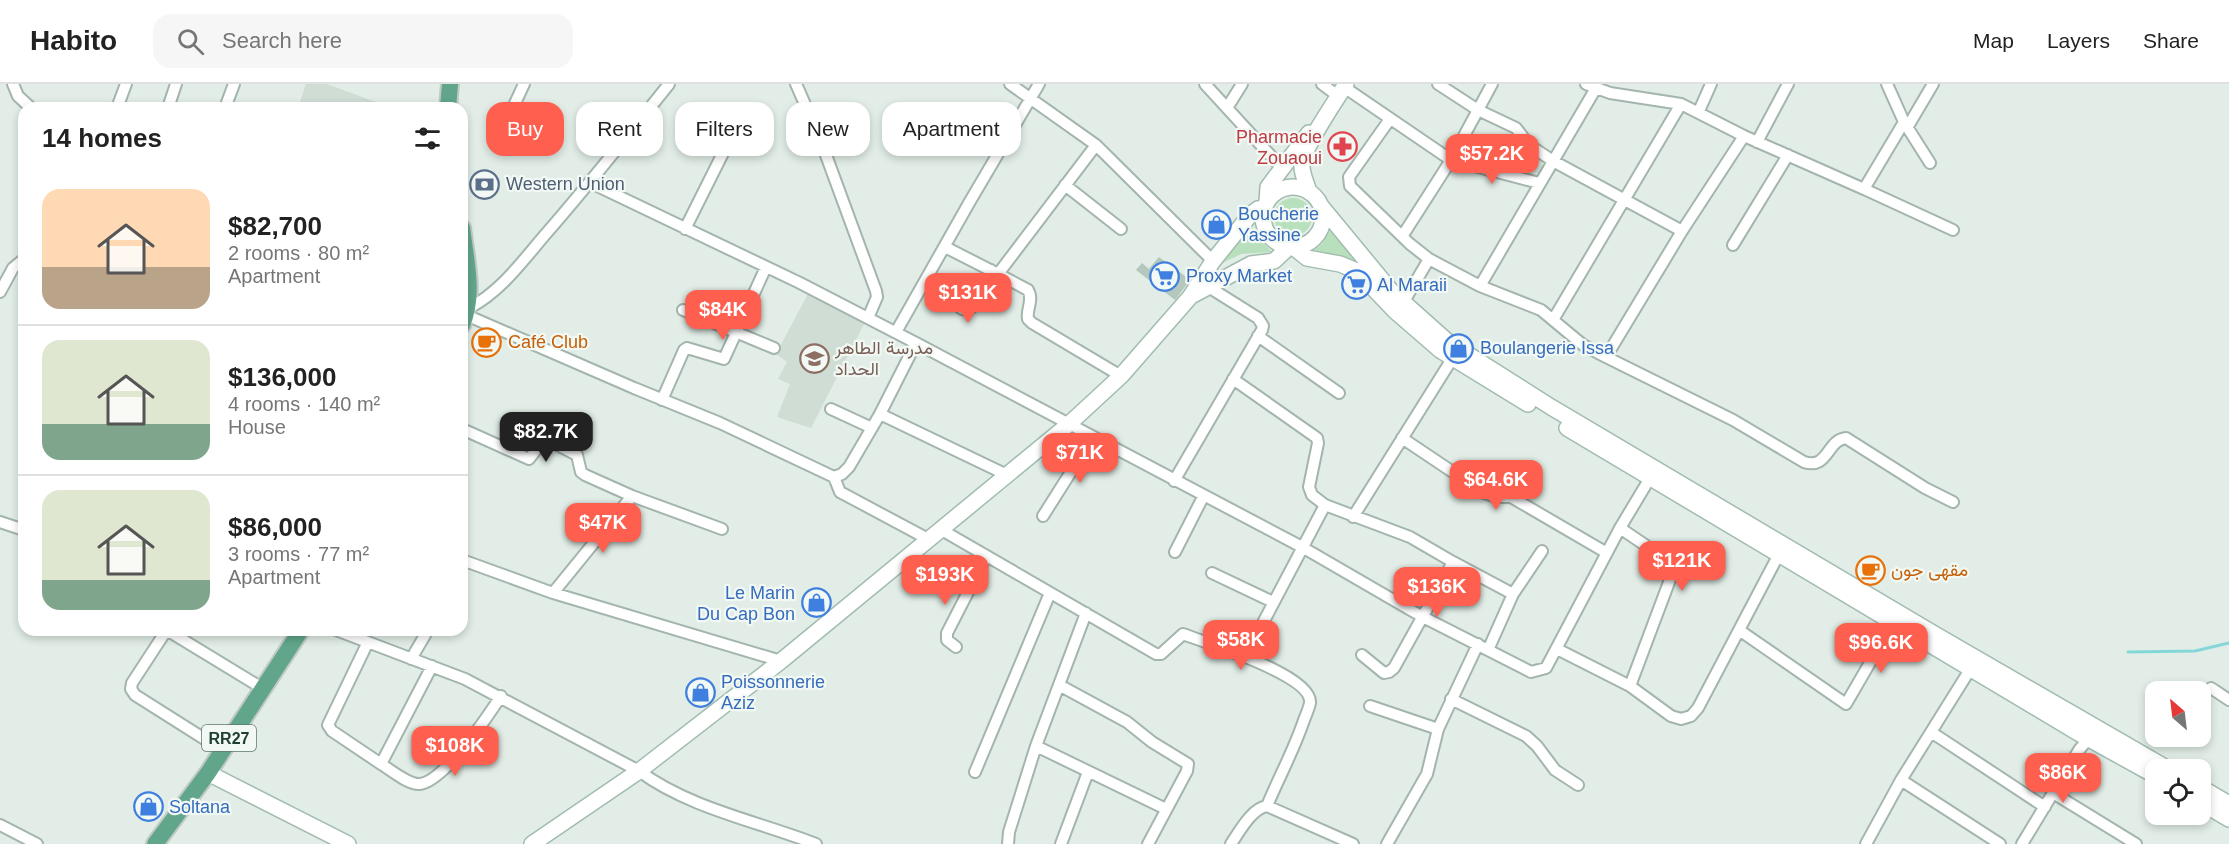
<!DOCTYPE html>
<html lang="en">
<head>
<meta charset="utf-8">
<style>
  body { margin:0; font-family:Arial,Vazirmatn,sans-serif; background:#f6f6f6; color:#222; height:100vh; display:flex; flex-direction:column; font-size:22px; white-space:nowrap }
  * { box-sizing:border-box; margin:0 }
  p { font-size:20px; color:#767676 }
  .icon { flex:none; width:33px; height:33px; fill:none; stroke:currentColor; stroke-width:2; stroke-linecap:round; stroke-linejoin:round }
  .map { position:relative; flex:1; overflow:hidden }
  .drawer { position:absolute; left:18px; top:18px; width:450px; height:534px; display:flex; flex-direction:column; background:#fff; border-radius:18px; box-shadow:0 3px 9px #0003 }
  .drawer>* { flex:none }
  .banner { position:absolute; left:486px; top:18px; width:570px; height:54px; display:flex; gap:12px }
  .needle { width:39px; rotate:332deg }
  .buttons { position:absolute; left:2145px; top:597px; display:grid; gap:12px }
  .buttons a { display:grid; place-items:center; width:66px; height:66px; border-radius:12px; background:#fff; box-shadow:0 3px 9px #0003; font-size:30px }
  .price { position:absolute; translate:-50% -51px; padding:0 14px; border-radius:12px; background:#fe5f4e; color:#fff; font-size:20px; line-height:39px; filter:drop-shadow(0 2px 3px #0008) }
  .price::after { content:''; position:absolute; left:50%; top:36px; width:18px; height:14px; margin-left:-9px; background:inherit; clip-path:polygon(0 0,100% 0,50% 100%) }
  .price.active { background:#222; color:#fff }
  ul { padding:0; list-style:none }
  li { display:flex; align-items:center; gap:18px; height:150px; padding:0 24px }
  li+li { border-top:2px solid #e0e0e0 }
  li span { display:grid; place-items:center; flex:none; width:168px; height:120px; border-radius:18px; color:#555 }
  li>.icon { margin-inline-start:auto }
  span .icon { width:72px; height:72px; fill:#fffc; stroke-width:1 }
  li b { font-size:26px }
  h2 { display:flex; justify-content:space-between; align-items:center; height:72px; padding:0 24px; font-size:26px }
  .pill { padding:0 21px; border-radius:18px; background:#fff; box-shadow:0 3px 9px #0003; font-size:21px; line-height:54px }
  .pill.active { background:#fe5f4e; color:#fff }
  header { display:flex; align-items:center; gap:36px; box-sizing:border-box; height:84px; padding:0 30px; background:#fff; border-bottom:2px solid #e0e0e0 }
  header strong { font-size:28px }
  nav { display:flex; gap:33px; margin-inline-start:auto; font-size:21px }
  .search { width:420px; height:54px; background:#f6f6f6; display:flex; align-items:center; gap:15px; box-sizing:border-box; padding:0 21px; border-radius:18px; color:#767676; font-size:22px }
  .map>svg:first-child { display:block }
  .built { fill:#cfddd4 }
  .green { fill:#b8e0bc }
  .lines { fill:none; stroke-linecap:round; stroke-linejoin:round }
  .stream { stroke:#84d6d7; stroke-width:3 }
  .building { fill:#b6c8be; stroke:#b3c7bb; stroke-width:1.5 }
  .street-casing { stroke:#a3b5ac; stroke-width:14 }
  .secondary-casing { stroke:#a1bcaf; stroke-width:18 }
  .primary-casing { stroke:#c1c9c6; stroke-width:20 }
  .street { stroke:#fff; stroke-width:10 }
  .secondary { stroke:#fff; stroke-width:15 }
  .primary { stroke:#61a68a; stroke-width:16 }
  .labels { text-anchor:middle; stroke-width:4.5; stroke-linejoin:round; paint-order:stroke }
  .shield { fill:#f2f9f4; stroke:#5f776c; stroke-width:1.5 }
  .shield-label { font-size:16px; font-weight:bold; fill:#203f32 }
  .health-label { font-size:18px; fill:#be3a42; stroke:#f2f9f4; text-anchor:end }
  .service-label { font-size:18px; fill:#4e5e75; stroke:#f2f9f4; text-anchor:start }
  .shop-label { font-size:18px; fill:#366cbe; stroke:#f2f9f4; text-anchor:start }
  .food-label { font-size:18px; fill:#c56008; stroke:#f2f9f4; text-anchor:start }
  .education-label { font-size:18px; fill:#785e54; stroke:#f2f9f4; text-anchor:start }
</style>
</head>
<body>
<header>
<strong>Habito</strong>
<div class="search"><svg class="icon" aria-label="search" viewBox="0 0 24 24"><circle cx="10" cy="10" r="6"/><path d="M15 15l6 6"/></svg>Search here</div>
<nav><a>Map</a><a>Layers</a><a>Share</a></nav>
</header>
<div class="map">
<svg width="2229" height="760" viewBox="0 0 2229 760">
  <rect width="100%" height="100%" fill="#e1ede6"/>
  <path class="built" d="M306 0H327L392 24H298Z
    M810 206 866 236 811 344 777 333 790 300 778 295 787 278 776 270Z"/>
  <path class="green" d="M1274 133a19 19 0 1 1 38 0a19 19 0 1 1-38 0Z
    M1251 140 1257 152 1272 168 1241 170 1218 181Z
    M1332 144 1361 182 1310 169 1322 160Z"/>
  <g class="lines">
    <path class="stream" d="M2128 568 2195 567 2229 559"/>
  </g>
  <path class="building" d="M1159 174 1189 196 1175 215 1137 186 1142 180 1149 186Z"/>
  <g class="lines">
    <defs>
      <path id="street" d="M13 0 18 12 31 24
        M796 0 819 52 876 207 877 213 868 234
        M1010 0 1096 61 1213 177
        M1205 0 1282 84
        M1322 0 1338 12
        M1438 0 1478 26 1516 44 1529 61 1553 77 1682 147
        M1492 0 1451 76 1539 99
        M1586 0 1610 9 1681 20 1744 52 1864 105 1904 38
        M1887 0 1904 38 1930 79
        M1344 3 1451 76 1403 151
        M117 24 126 0
        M168 24 176 0
        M225 24 234 0
        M1227 24 1242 0
        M1699 27 1711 0
        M1390 35 1349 93 1350 102 1410 160 1429 175
        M504 43 524 0
        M1907 44 1933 0
        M1744 52 1682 147 1606 273 1733 336 1804 378C1828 386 1827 356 1846 354L1925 404 1953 418
        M1757 58 1788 0
        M591 99 800 199 916 259 1302 463 1421 532 1531 588 1546 584 1620 444 1653 389
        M1065 101 1121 145
        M1864 105 1953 146
        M685 145 731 53
        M1733 161 1788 71
        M945 163 998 190 1096 61
        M998 190 1028 206C1034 216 1026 225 1028 235L1032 239 1121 292
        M927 195 962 225 968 226 974 221 991 186
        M1480 202 1596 4
        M0 208 13 184 24 175
        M1403 219 1429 175 1480 202 1541 226 1553 236 1681 20
        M469 224C500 208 521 179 544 152 587 103 628 51 669 0
        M683 226 774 264
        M466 231 634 304 720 339 834 393 842 390 849 383 880 330 916 259
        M1553 236 1583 261 1606 273
        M896 248 969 119 1039 0
        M1258 252 1339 309
        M1233 295 1317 354 1318 359 1309 403 1312 411 1325 421 1410 453 1453 478 1394 584 1389 588 1384 589 1362 571
        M662 316 684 266 687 264 724 275 766 183
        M831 325 872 344
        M880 330 1007 391
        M462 345 529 375 543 357 548 356 577 371 581 388 585 391 632 412 722 445
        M1402 354 1484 409 1497 413H1511L1607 469
        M834 393 840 408 928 455
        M1174 397 1262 246 1263 242 1258 234 1207 202
        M1043 432 1093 353
        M1353 433 1452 275
        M0 438 24 446
        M1620 444 1670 478 1674 485 1630 602
        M940 445 1156 570H1161L1183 550C1206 559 1313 591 1310 619 1309 624 1306 631 1304 636 1294 666 1279 693 1267 722
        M1175 468 1203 413
        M462 476 553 509 781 577
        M1453 478 1513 510 1542 467
        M1212 489 1273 518
        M553 509 632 412
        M336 546 465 595 639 687C691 725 757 737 816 760
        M1739 546 1846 620 1893 539
        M367 560 328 641 332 647 381 680 432 582
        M956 563 947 556V549L986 473
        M1557 565 1630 602 1671 632 1681 635 1691 632 1698 624 1779 470
        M1488 566 1513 510
        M1245 573 1325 421
        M411 575 428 546
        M1059 601 1127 638 1152 658 1188 680 1187 687 1148 760
        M2211 604 2229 616
        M1451 615 1526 652 1537 662 1555 686 1578 701
        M1370 622 1438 645
        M1931 648 2045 723
        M1036 662 1166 725
        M222 666 135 611 131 605 132 599 164 550 170 548 262 604
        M381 680C391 686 407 700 419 700 443 699 488 632 501 612
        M975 688 1050 509
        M1901 696 2000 760
        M2053 709 2136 760
        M0 741 37 760
        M1008 760 1009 748 1036 662 1086 529
        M1061 760 1088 688
        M1231 760C1239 748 1252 724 1267 722L1353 760
        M1387 760 1427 690 1438 645 1478 560
        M1866 760 1901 696 1971 584
        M2022 760 2079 666 2093 649"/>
      <path id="secondary" d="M1263 133a30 30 0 1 1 60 0a30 30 0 1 1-60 0Z
        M1309 108C1307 100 1301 89 1302 80 1304 62 1335 18 1346 0
        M1267 118 1268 103 1309 49
        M1321 122 1392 208 1447 257 1551 323 1936 551 2170 686
        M1293 163 1307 174 1340 180 1357 187 1395 227 1440 266 1528 320
        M1193 211 1251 180 1274 177 1289 163
        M1567 344 2080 650 2156 692
        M208 689 348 760
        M2200 703 2229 720
        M2200 718 2229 735
        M532 760 639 687 781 577 1069 340 1121 292 1190 213 1213 177 1250 131 1258 125 1265 124"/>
      <path id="primary" d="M448 24 450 0
        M462 144C466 177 475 210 462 241
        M155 760 208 689 301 546"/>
    </defs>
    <use href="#street" class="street-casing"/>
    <use href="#secondary" class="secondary-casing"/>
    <use href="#primary" class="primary-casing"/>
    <use href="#street" class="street"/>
    <use href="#secondary" class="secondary"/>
    <use href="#primary" class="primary"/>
  </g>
  <defs>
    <symbol id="pharmacy-ring" viewBox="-11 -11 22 22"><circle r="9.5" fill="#f2f9f4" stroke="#e0444e" stroke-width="1.5"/><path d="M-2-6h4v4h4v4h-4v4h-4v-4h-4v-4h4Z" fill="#e0444e"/></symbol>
    <symbol id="bank-ring" viewBox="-11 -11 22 22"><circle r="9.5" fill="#f2f9f4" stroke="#5c6f8a" stroke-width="1.5"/><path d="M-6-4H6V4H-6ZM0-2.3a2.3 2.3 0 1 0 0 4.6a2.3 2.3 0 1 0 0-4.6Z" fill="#5c6f8a"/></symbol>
    <symbol id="shop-ring" viewBox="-11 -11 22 22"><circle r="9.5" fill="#f2f9f4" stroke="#3f7fe0" stroke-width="1.5"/><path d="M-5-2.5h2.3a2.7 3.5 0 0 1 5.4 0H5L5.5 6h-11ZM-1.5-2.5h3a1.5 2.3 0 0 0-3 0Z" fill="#3f7fe0"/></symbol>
    <symbol id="supermarket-ring" viewBox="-11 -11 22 22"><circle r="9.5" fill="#f2f9f4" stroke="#3f7fe0" stroke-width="1.5"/><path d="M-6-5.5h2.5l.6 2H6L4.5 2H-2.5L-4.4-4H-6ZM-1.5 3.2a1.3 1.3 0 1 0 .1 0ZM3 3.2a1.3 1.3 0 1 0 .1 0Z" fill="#3f7fe0"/></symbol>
    <symbol id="cafe-ring" viewBox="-11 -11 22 22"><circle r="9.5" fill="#f2f9f4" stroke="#e8710a" stroke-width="1.5"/><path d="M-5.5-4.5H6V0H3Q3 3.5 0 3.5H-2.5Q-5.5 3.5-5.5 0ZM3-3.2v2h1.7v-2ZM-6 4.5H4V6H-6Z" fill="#e8710a"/></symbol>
    <symbol id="school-ring" viewBox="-11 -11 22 22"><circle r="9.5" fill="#f2f9f4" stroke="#8d6e63" stroke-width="1.5"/><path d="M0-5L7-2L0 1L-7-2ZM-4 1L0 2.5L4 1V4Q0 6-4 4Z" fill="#8d6e63"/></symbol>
  </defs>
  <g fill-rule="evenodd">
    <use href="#pharmacy-ring" x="1326" y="46" width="33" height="33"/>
    <use href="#bank-ring" x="468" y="84" width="33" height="33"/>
    <use href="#shop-ring" x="1200" y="124" width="33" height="33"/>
    <use href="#supermarket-ring" x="1148" y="176" width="33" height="33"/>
    <use href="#supermarket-ring" x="1340" y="184" width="33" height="33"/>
    <use href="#cafe-ring" x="470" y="242" width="33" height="33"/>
    <use href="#shop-ring" x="1442" y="248" width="33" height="33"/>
    <use href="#school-ring" x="798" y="258" width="33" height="33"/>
    <use href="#cafe-ring" x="1854" y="470" width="33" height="33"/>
    <use href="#shop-ring" x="800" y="502" width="33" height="33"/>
    <use href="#shop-ring" x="684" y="592" width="33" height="33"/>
    <use href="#shop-ring" x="132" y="706" width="33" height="33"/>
  </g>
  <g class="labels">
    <rect class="shield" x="202" y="641" width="54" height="26" rx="4.5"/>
    <g class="shield-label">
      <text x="229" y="660">RR27</text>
    </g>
    <g class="health-label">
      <text x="1322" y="59">Pharmacie<tspan x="1322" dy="21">Zouaoui</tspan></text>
    </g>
    <g class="service-label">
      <text x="506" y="106">Western Union</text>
    </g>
    <g class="shop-label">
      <text x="1238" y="136">Boucherie<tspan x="1238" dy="21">Yassine</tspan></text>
      <text x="1186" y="198">Proxy Market</text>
      <text x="1377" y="207">Al Maraii</text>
      <text x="1480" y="270">Boulangerie Issa</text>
      <text x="795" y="515" text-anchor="end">Le Marin<tspan x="795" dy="21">Du Cap Bon</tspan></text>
      <text x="721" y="604">Poissonnerie<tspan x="721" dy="21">Aziz</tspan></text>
      <text x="169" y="729">Soltana</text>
    </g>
    <g class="food-label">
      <text x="508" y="264">Café Club</text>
      <text x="1891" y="492">مقهى جون</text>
    </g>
    <g class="education-label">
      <text x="835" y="270">مدرسة الطاهر<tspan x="835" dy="21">الحداد</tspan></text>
    </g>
  </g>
</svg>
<div class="buttons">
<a><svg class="needle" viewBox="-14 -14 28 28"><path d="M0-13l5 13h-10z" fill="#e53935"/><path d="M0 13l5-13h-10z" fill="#767676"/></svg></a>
<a><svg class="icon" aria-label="locate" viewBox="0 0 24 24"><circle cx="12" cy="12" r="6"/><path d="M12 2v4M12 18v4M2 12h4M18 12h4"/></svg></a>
</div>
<b class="price" style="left:1492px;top:101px">$57.2K</b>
<b class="price" style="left:968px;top:240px">$131K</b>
<b class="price" style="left:723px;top:257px">$84K</b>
<b class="price active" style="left:546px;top:379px">$82.7K</b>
<b class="price" style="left:1080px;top:400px">$71K</b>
<b class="price" style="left:1496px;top:427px">$64.6K</b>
<b class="price" style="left:603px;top:470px">$47K</b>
<b class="price" style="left:1682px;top:508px">$121K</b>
<b class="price" style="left:945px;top:522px">$193K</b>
<b class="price" style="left:1437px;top:534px">$136K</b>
<b class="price" style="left:1241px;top:587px">$58K</b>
<b class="price" style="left:1881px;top:590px">$96.6K</b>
<b class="price" style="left:455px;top:693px">$108K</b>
<b class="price" style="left:2063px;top:720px">$86K</b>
<div class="banner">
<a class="pill active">Buy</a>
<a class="pill">Rent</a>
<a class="pill">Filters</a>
<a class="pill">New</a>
<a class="pill">Apartment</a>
</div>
<section class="drawer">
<h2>14 homes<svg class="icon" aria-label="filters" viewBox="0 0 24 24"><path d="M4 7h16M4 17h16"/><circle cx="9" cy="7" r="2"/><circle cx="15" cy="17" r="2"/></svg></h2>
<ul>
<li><span style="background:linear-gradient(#ffd9b3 65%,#b9a48a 0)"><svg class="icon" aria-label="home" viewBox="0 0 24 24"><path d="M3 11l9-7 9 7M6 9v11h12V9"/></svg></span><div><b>$82,700</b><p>2 rooms · 80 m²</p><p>Apartment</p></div></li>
<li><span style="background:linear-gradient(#dfe7d0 70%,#7fa58c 0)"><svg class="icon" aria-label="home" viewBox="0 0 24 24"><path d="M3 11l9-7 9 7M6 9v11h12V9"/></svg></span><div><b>$136,000</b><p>4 rooms · 140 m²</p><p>House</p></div></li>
<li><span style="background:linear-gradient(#dfe7d0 75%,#7fa58c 0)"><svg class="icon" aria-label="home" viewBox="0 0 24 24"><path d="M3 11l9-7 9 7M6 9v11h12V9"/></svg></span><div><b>$86,000</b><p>3 rooms · 77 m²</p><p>Apartment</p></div></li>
</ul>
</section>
</div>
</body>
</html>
